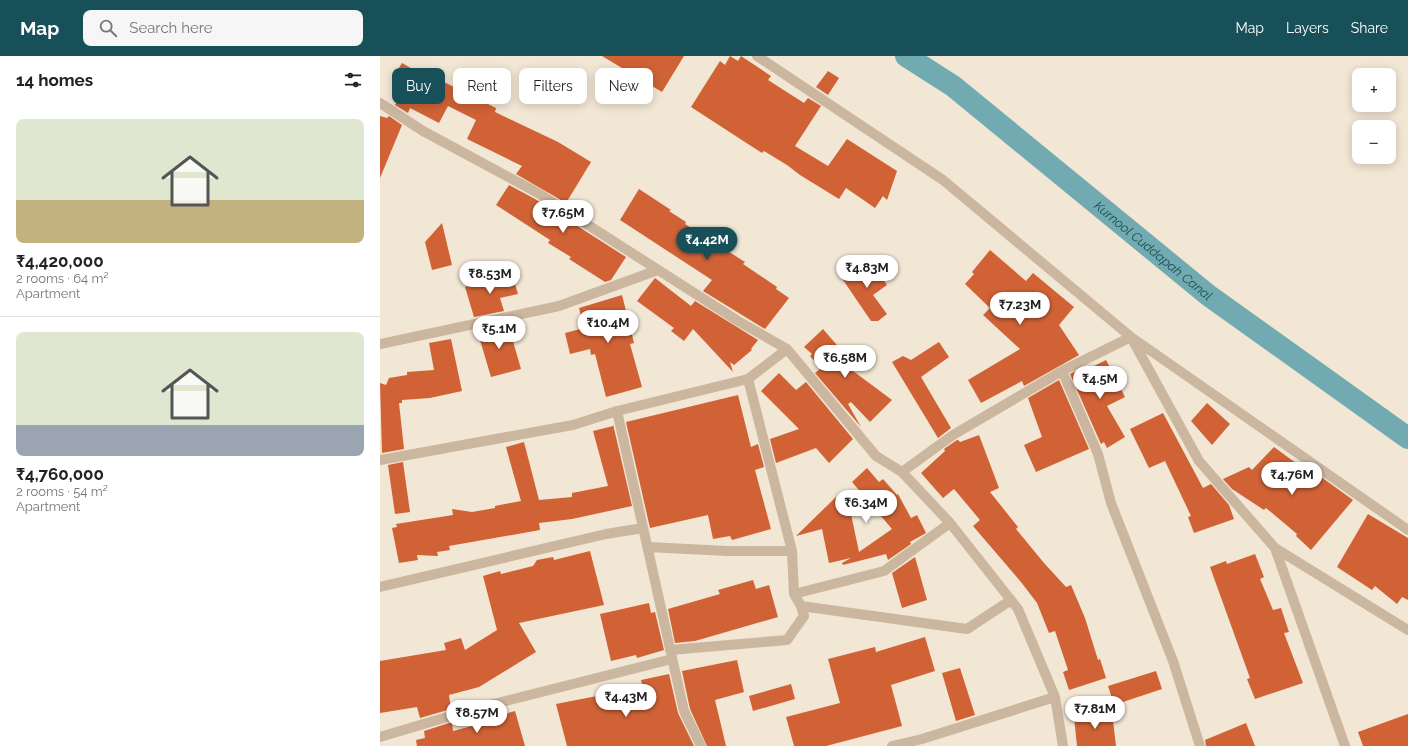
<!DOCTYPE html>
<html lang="en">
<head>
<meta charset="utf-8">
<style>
  body { margin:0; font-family:Raleway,sans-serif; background:#f6f6f6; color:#222; height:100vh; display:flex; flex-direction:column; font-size:15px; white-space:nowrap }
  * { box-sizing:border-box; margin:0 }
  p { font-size:13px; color:#767676 }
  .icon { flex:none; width:22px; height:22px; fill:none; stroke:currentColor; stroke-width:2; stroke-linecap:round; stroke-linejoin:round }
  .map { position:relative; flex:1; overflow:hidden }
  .drawer { display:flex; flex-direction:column; background:#fff; width:380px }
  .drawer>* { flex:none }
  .hud { position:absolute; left:12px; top:12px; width:380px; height:36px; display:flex; gap:8px }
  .controls { position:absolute; left:972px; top:12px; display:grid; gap:8px }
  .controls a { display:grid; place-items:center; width:44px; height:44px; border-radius:8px; background:#fff; box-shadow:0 2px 10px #0003; font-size:20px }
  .price { position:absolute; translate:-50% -34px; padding:0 9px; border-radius:14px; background:#fff; color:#222; font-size:13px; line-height:26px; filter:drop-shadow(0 1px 2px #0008) }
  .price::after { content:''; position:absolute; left:50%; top:24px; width:12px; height:9px; margin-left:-6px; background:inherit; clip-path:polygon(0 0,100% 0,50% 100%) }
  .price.selected { background:#175058; color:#fff }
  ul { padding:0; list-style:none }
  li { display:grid; align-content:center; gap:8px; height:212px; padding:0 16px }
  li+li { border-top:1px solid #e0e0e0 }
  li span { display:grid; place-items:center; height:124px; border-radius:8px; color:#555 }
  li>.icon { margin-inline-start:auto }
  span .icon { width:72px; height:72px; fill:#fffc; stroke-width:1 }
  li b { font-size:17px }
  h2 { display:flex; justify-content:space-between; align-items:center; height:48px; padding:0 16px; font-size:17px }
  .chip { padding:0 14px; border-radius:8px; background:#fff; box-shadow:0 2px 10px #0003; font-size:14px; line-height:36px }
  .chip.selected { background:#175058; color:#fff }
  header { display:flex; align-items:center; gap:24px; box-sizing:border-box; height:56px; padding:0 20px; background:#175058; color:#fff }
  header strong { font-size:19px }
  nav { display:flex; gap:22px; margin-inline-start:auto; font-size:14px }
  .search { width:280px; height:36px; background:#f6f6f6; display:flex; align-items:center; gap:10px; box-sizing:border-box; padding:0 14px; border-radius:8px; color:#767676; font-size:15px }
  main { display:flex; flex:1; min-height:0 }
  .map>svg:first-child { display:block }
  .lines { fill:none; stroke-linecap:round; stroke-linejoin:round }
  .canal { stroke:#71abb1; stroke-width:22 }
  .building { fill:#d06235 }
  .street { stroke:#cbb6a0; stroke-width:10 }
  .labels { text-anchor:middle; stroke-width:3.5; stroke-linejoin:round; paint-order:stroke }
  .water-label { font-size:13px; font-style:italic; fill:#175058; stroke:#faf0e0 }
</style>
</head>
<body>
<header>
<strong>Map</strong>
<div class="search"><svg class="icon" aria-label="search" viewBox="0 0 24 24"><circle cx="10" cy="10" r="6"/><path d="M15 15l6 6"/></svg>Search here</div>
<nav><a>Map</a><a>Layers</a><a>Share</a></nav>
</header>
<main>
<section class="drawer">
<h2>14 homes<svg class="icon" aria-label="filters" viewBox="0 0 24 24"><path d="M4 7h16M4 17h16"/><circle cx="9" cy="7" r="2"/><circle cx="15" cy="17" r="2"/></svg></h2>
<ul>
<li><span style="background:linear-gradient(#dfe7d0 65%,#c2b280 0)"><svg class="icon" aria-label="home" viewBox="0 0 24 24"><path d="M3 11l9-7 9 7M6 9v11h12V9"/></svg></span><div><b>₹4,420,000</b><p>2 rooms · 64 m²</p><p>Apartment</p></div></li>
<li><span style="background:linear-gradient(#dfe7d0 75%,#9aa5b1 0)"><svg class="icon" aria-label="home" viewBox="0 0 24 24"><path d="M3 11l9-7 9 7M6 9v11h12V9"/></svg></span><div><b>₹4,760,000</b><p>2 rooms · 54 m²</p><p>Apartment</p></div></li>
</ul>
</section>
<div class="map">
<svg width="1028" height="690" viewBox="0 0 1028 690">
  <rect width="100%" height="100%" fill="#f2e6d4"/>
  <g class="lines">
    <path class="canal" id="s1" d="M526 0 573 30 828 239 1028 382"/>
  </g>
  <path class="building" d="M222 0H304L282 36Z
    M350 0 358 5 361 0 391 20 388 24 424 47 428 42 441 50 415 90 448 110 467 83 517 115 507 144 503 140 495 152 466 132 459 143 420 119 407 109 384 95 382 97 368 88 311 51 340 5 345 9Z
    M22 7 60 29 62 25 116 52 115 56 178 86 211 106 186 147 136 118 142 110 87 83 96 64 68 50 59 67 30 52 28 57 15 49 25 32 12 23Z
    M448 15 459 22 448 39 436 31Z
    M0 60 7 62 9 60 22 69 0 122Z
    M129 129 155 143 246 201 231 224 225 226 189 203 191 201 168 187 170 184 116 149Z
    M259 133 291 154 289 155 306 166 305 168 365 206 363 208 397 231 396 233 409 242 385 273 323 235 332 224 240 164Z
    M62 167 72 209 52 214 45 186Z
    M610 194 646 225 653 217 694 251 679 269 699 299 644 330 642 325 601 347 588 324 640 293 603 259 610 252 585 228 594 218 592 216Z
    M488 202 507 229 493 239 507 258 498 265H491L461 221 483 208Z
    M132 218 138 238 120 242 124 255 94 261 85 231Z
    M275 222 311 250 315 245 378 284 371 293 372 294 354 309 350 306 353 316 313 273 304 285 291 275 294 272 257 245Z
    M242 239 254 287 250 288 262 331 226 341 215 298 211 299 210 293 190 298 185 277 204 272 199 252Z
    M128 268 141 313 111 321 97 274Z
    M443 273 470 304 465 309 512 344 490 366 471 346 468 348 481 371 435 317 441 312 430 300 432 298 424 291Z
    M71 283 82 335 50 342 22 344V347H19L24 393 2 397 0 327 6 329 9 322 27 319V316L54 314 49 287Z
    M559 286 569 301 541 321 571 372 558 382 512 306 523 300 531 304Z
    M726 304 745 341 727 350 745 381 727 392 724 386 721 388 690 318 706 310 708 313Z
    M399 317 416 334 426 326 473 383 449 407 436 392 396 407 390 383 419 373 381 335Z
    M679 324 709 393 656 416 644 389 662 381 648 342Z
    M358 339 371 391 378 388 384 411 375 414 391 473 352 484 350 480 333 483 328 459 270 472 246 366Z
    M827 347 850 368 832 389 811 365Z
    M783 357 823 432 831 428 849 449 854 463 814 477 808 461 811 460 785 405 769 412 750 373Z
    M233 368 252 450 192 463 159 467 160 474 69 490 70 494 57 496 58 500 37 499 38 504 19 507 12 472 17 471 16 468 73 459 72 453 92 456 115 452V450L141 445 126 391 144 386 159 444 192 441V437L228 430 213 375 233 370Z
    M599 379 619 432 610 436 638 471 636 473 664 507 686 531 691 529 705 562 718 604 720 603 726 622 689 634 683 616 688 614 675 575 669 577 657 547 641 526 593 470 600 464 574 433 563 442 541 417 565 395 564 393 577 384H578L580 386Z
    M894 391 935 421 937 418 973 444 931 494 916 480 917 478 886 452 884 454 852 433 843 423 869 411 872 414Z
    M23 406 30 456 15 458 8 409Z
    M487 412 499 426 503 423 517 439 518 438 531 462 537 459 546 477 530 486 531 488 508 504 506 498 463 509 462 507 471 502 449 507 442 473 416 480 456 441 467 439 479 496 512 473 472 426Z
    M988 458 1028 482V544L1022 541 1017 548 995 530 992 534 957 511Z
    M210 495 224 549 139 567 156 596 99 631 69 639 71 653 40 662 37 651 0 657V605L66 594 64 587 81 582 85 594 117 574 103 520 120 515 121 518 153 510 157 504 173 501 174 504Z
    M875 498 884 521 880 523 893 554 901 552 909 576 904 577 923 627 875 643 867 623 870 622 830 511 846 505 847 508Z
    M535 501 547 544 522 552 512 517Z
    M373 524 376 533 389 529 398 561 315 585 295 587 288 553 340 538 338 534Z
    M269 547 271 557 275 556 284 594 257 602 256 599 231 605 220 558Z
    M545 581 555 615 511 629 522 670 446 690H414L406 661 460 647 448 603 495 591 496 596Z
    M357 604 364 636 335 644 346 690H327L310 653 302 615Z
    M580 612 595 659 576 665 562 617Z
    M776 615 782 633 734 649 728 630Z
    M289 618 298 657 314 690H187L176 648 263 631 261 624Z
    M411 628 415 643 373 655 369 640Z
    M135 655 145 690H37L36 684 45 682 44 675 72 666 73 675 119 663 118 660Z
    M732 656 736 690H697L694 661Z
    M1028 658V690H983L978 676Z
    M866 667 875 690H826L825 684Z"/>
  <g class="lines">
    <path class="street" d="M377 0 563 124 751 281 1028 474
      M0 47 43 75 158 137 358 265 407 293 496 400 522 416 570 467 638 553 675 641 683 690
      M752 283 819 405 895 492 965 690
      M0 288 179 250 278 214
      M682 315 718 398 731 447 793 605 820 690
      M368 323 412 495
      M237 355 304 655 321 690
      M0 404 193 369 237 355 368 323 407 293
      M522 416 573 379 682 315 751 281
      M268 491 347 495H412L414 538 421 550 424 560 407 584 290 594
      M895 492 1028 574
      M0 531 226 478 263 472
      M414 538 504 515 570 467
      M421 550 587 573 631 544
      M0 681 94 653 292 603
      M512 690 542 683 675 641"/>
  </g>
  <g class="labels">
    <g class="water-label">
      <text dy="5" stroke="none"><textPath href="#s1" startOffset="315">Kurnool Cuddapah Canal</textPath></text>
    </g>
  </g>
</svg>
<div class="controls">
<a>+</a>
<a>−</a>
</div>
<b class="price" style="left:183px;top:178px">₹7.65M</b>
<b class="price selected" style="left:327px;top:205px">₹4.42M</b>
<b class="price" style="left:487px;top:233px">₹4.83M</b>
<b class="price" style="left:110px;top:239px">₹8.53M</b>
<b class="price" style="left:640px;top:270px">₹7.23M</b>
<b class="price" style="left:228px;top:288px">₹10.4M</b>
<b class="price" style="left:119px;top:294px">₹5.1M</b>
<b class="price" style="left:465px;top:323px">₹6.58M</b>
<b class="price" style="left:720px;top:344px">₹4.5M</b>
<b class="price" style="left:912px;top:440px">₹4.76M</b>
<b class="price" style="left:486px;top:468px">₹6.34M</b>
<b class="price" style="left:246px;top:662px">₹4.43M</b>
<b class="price" style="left:715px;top:674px">₹7.81M</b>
<b class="price" style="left:97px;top:678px">₹8.57M</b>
<div class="hud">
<a class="chip selected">Buy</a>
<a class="chip">Rent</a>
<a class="chip">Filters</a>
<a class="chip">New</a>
</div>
</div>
</main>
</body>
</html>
